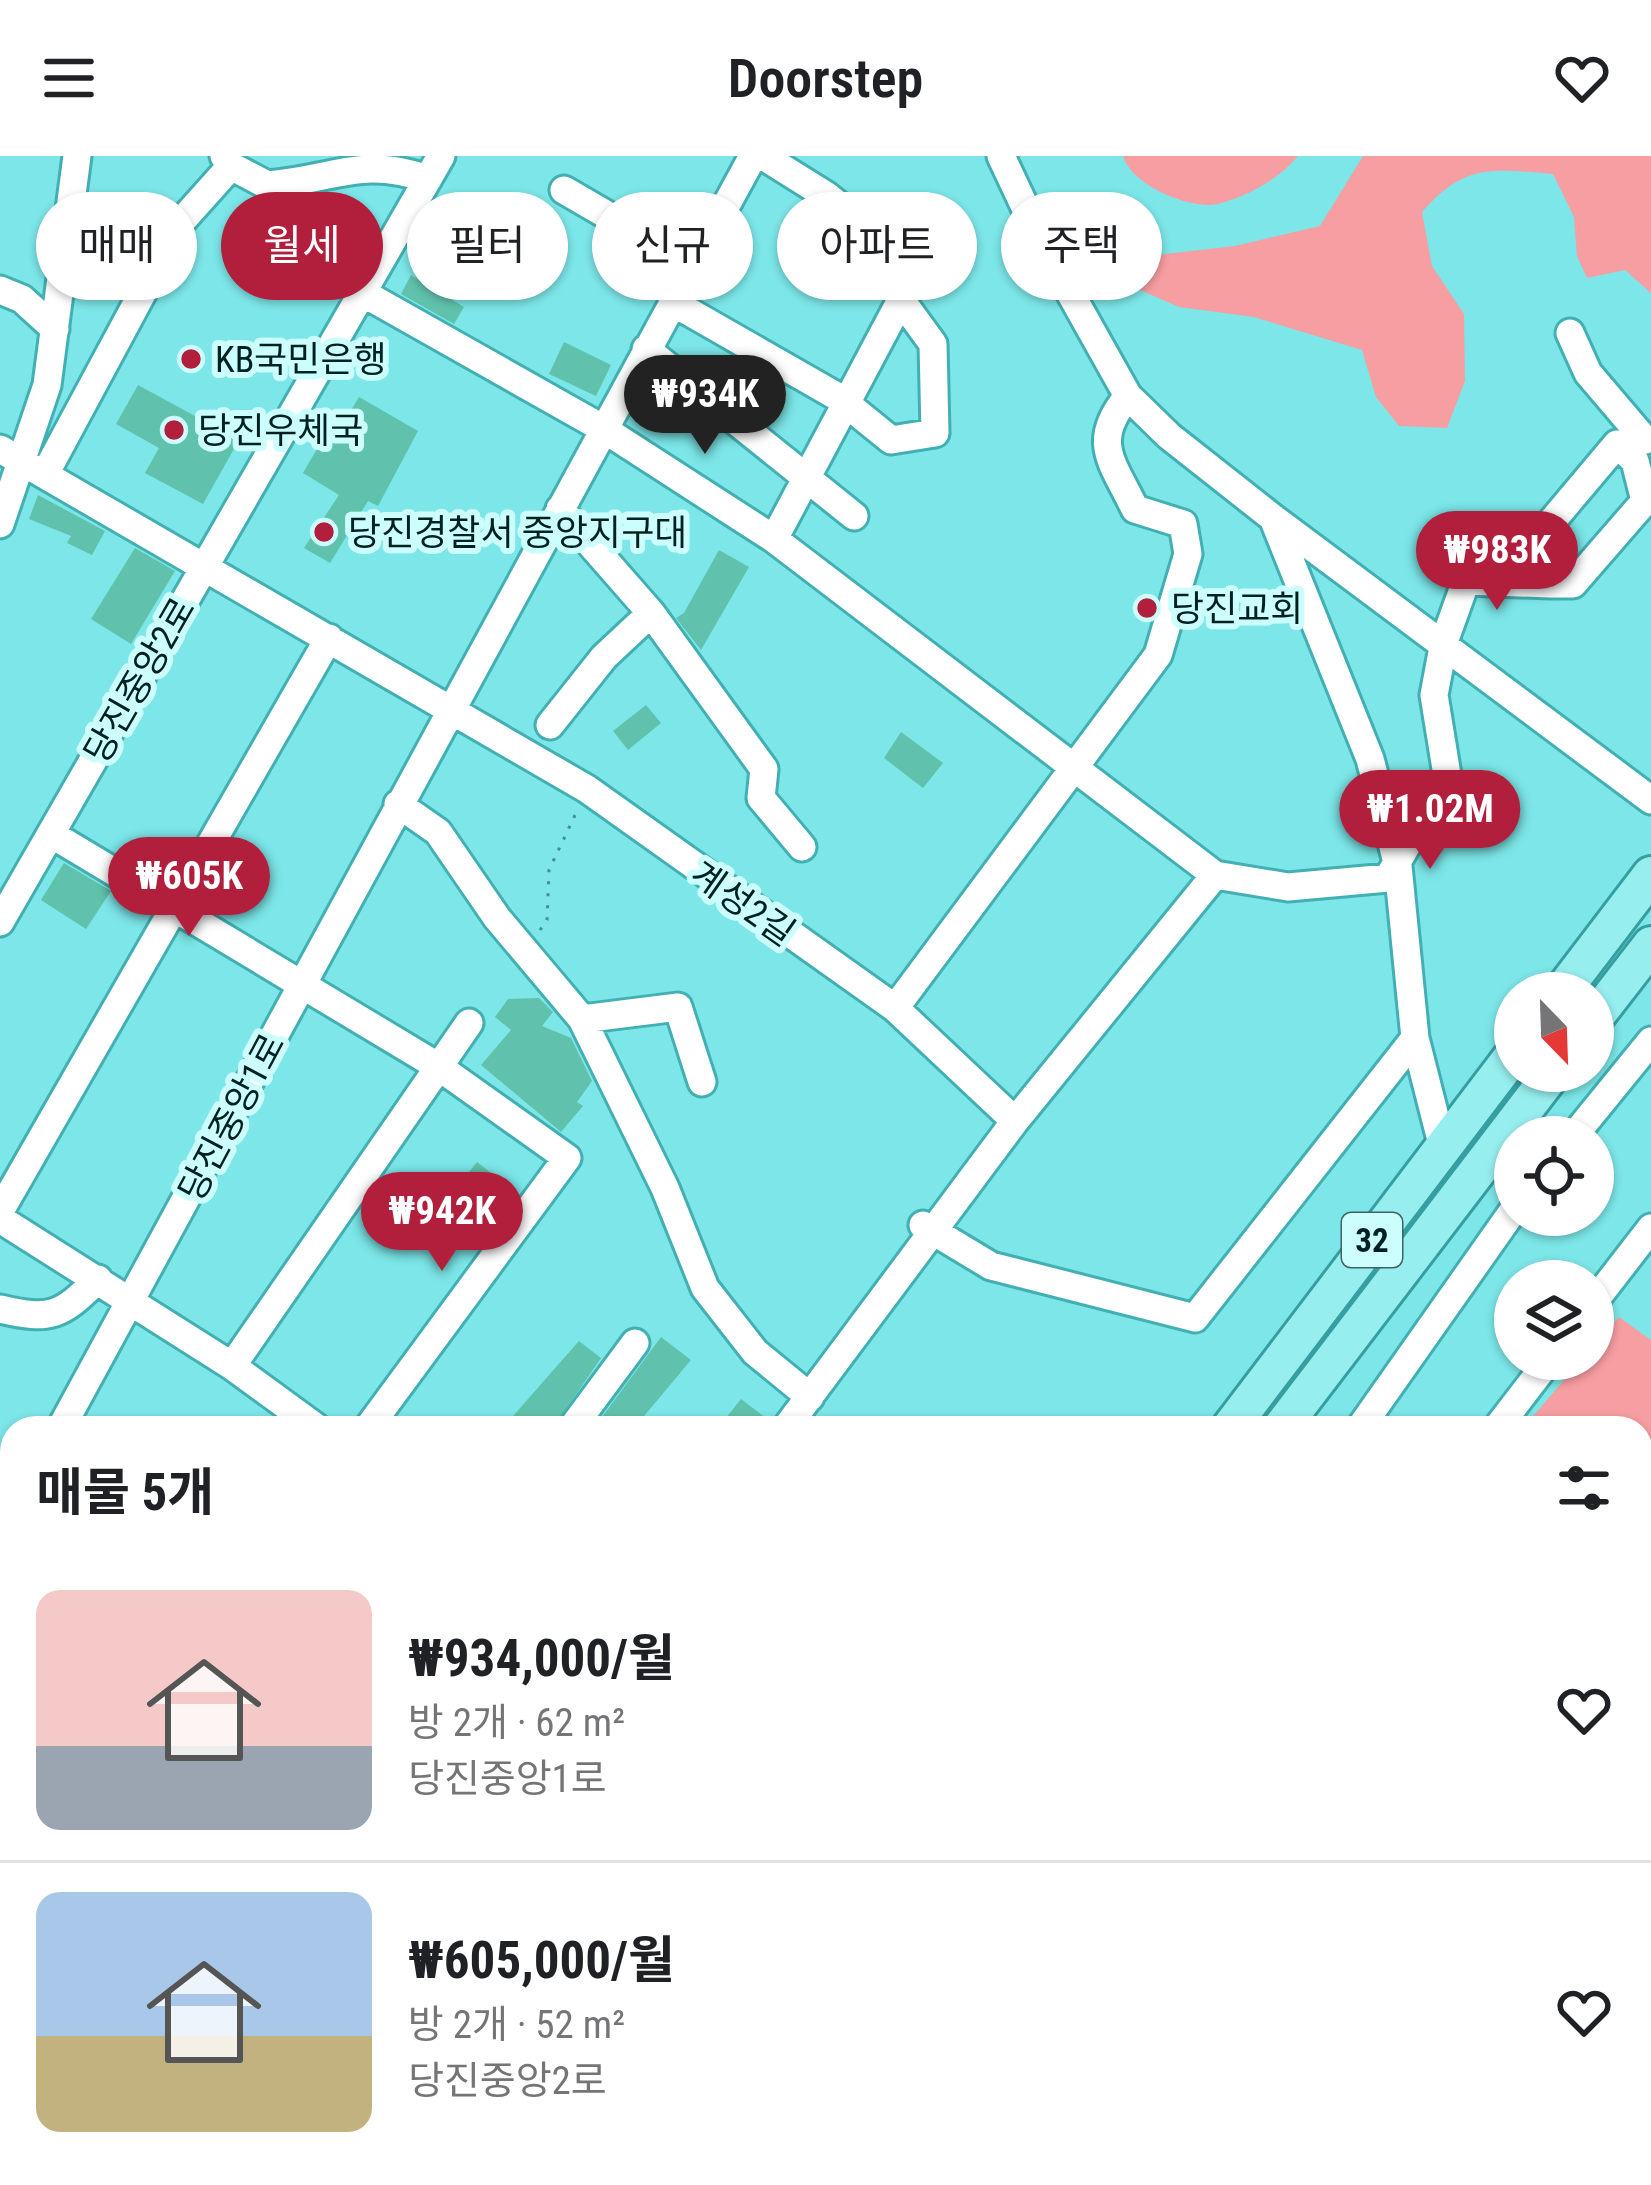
<!DOCTYPE html>
<html lang="ko">
<head>
<meta charset="utf-8">
<style>
  body { margin:0; font-family:"Roboto Condensed","Noto Sans KR",sans-serif; background:#f6f6f6; color:#202124; height:100vh; display:flex; flex-direction:column; font-size:45px; white-space:nowrap }
  * { box-sizing:border-box; margin:0 }
  p { font-size:39px; color:#757577 }
  .icon { flex:none; width:66px; height:66px; fill:none; stroke:currentColor; stroke-width:2; stroke-linecap:round; stroke-linejoin:round }
  .map { position:relative; flex:1; overflow:hidden }
  .sheet { position:absolute; left:0px; top:1260px; width:1653px; height:771px; display:flex; flex-direction:column; background:#fff; border-radius:36px 36px 0 0; box-shadow:0 3px 9px #0004 }
  .sheet>* { flex:none }
  .hud { position:absolute; left:36px; top:36px; width:1581px; height:108px; display:flex; gap:24px }
  .needle { width:78px; rotate:157deg }
  .fabs { position:absolute; left:1494px; top:816px; display:grid; gap:24px }
  .fabs a { display:grid; place-items:center; width:120px; height:120px; border-radius:50%; background:#fff; box-shadow:0 3px 9px #0004; font-size:60px }
  .price { position:absolute; translate:-50% -102px; padding:0 27px; border-radius:42px; background:#b21f3c; color:#fff; font-size:39px; line-height:78px; filter:drop-shadow(0 3px 6px #0008) }
  .price::after { content:''; position:absolute; left:50%; top:72px; width:36px; height:27px; margin-left:-18px; background:inherit; clip-path:polygon(0 0,100% 0,50% 100%) }
  .price.current { background:#222; color:#fff }
  ul { padding:0; list-style:none }
  li { display:flex; align-items:center; gap:36px; height:300px; padding:0 36px }
  li+li { border-top:3px solid #e0e0e0 }
  li span { display:grid; place-items:center; flex:none; width:336px; height:240px; border-radius:24px; color:#555 }
  li>.icon { margin-inline-start:auto }
  span .icon { width:144px; height:144px; fill:#fffc; stroke-width:1 }
  li b { font-size:51px }
  h2 { display:flex; justify-content:space-between; align-items:center; height:144px; padding:0 36px; font-size:51px }
  .pill { padding:0 42px; border-radius:54px; background:#fff; box-shadow:0 3px 9px #0004; font-size:42px; line-height:108px }
  .pill.current { background:#b21f3c; color:#fff }
  header { display:flex; justify-content:space-between; align-items:center; height:156px; padding:0 36px; background:#fff; font-size:54px; font-weight:600 }
  .map>svg:first-child { display:block }
  .green { fill:#f79ea2 }
  .building { fill:#60c2ac }
  .lines { fill:none; stroke-linecap:round; stroke-linejoin:round }
  .minor-casing { stroke:#42b0b2; stroke-width:33 }
  .major-casing { stroke:#359ea1; stroke-width:42 }
  .path { stroke:#458e90; stroke-width:3; stroke-dasharray:3 9; stroke-linecap:butt }
  .minor { stroke:#fff; stroke-width:27 }
  .major { stroke:#97eeef; stroke-width:36 }
  .poi-dot { fill:#b21f3c; stroke:#cdfefe; stroke-width:4.5 }
  .labels { text-anchor:middle; stroke-width:12; stroke-linejoin:round; paint-order:stroke }
  .shield { fill:#cdfefe; stroke:#3e6364; stroke-width:3 }
  .shield-label { font-size:33px; font-weight:bold; fill:#002122 }
  .poi-label { font-size:36px; fill:#002122; stroke:#cdfefe; text-anchor:start }
  .street-label { font-size:36px; fill:#002122; stroke:#cdfefe }
</style>
</head>
<body>
<header><svg class="icon" aria-label="menu" viewBox="0 0 24 24"><path d="M4 6h16M4 12h16M4 18h16"/></svg>Doorstep<svg class="icon" aria-label="heart" viewBox="0 0 24 24"><path d="M12 20l-8-8c-3-5 5-10 8-4 3-6 11-1 8 4z"/></svg></header>
<div class="map">
<svg width="1651" height="2029" viewBox="0 0 1651 2029">
  <rect width="100%" height="100%" fill="#7ce6e8"/>
  <path class="green" d="M1123 0H1298C1280 22 1247 41 1218 48 1190 54 1131 29 1123 0Z
    M1363 0H1651V137L1625 114 1587 122 1577 100 1574 61 1553 18C1491 13 1465 7 1422 56L1432 110 1464 158 1465 225 1447 272 1399 270 1376 241 1362 194 1254 161 1179 151 1133 131 1139 101 1235 90 1320 70Z
    M1619 1161 1651 1184V1450L1641 1443V1272H1523L1582 1203H1593V1191Z"/>
  <path class="building" d="M411 119 464 151 454 168 401 138Z
    M564 186 611 209 596 240 549 218Z
    M138 229 239 284 203 348 145 317 159 292 116 268Z
    M359 241 418 275 378 350 368 345 330 407 304 392 339 339 303 317 325 279 333 284Z
    M38 339 105 375 92 399 67 387 71 380 29 363Z
    M135 392 175 415 131 488 91 463Z
    M719 394 749 411 701 494 676 462 684 457Z
    M646 549 661 567 628 594 613 575Z
    M901 576 943 607 923 632 884 602Z
    M64 707 111 735 86 773 41 744Z
    M539 842 553 856 542 870 571 882 592 925 577 946 583 950 561 976 481 909 511 874 495 861 508 843Z
    M477 1006 518 1038 499 1064 457 1031Z
    M661 1181 691 1204 634 1272H594Z
    M579 1185 601 1202 553 1272H527L513 1260Z
    M741 1243 770 1265 768 1272H718Z"/>
  <g class="lines">
    <defs>
      <path id="minor" d="M224 0 231 10 267 29C337 23 360 0 428 23
        M1001 0 1040 83 1128 240
        M564 34 693 109
        M0 134 22 143 55 173
        M361 136 602 272 774 383 1215 719 1288 731 1388 722 1447 619 1434 539 1444 486 1466 425 1550 428 1553 364 1617 288 1635 305 1645 345 1573 428H1550
        M672 146 838 241 891 284 935 277 933 188 901 144 902 115 885 87 827 40 763 0
        M1570 177 1588 217 1645 284
        M646 193 854 360
        M0 293 587 633 895 852 1015 965
        M45 318 180 67 231 10
        M560 353 651 457 764 613 761 642 802 691
        M1273 362 1370 603 1398 710 1415 882 1443 992
        M0 368 47 229 77 0
        M774 383 901 144
        M550 569 604 501 651 457
        M398 648 438 676 497 762 582 863 678 851 702 926
        M51 678 439 911 567 1002 368 1272
        M0 766 441 0
        M895 852 1158 499 1188 398 1183 368 1135 353C1112 305 1090 286 1128 240L1169 280 1273 362 1651 644
        M582 863 665 1032 705 1132 755 1196 810 1241
        M1573 981 1651 885
        M0 1055 329 482
        M0 1063 232 1210 317 1272
        M923 1069 991 1110 1195 1162 1415 882
        M1593 1147 1651 1072
        M0 1153C51 1165 61 1160 98 1123
        M232 1210 469 867
        M61 1272 753 0
        M572 1272 635 1187
        M786 1272 1015 965 1215 719
        M1360 1272 1515 1052
        M1497 1272 1550 1203
        M0 1357 12 1343
        M0 1380 12 1389
        M1641 1467 1651 1475
        M1641 1598 1651 1606
        M0 1601 12 1610
        M1641 1730 1651 1737
        M0 1838 12 1824
        M1641 1845 1651 1832
        M0 1984 12 1985
        M342 2019 366 2029
        M1087 2019 1100 2029
        M1287 2019 1300 2029
        M785 2029 792 2019
        M923 2029 931 2019
        M1218 2029 1225 2019"/>
      <path id="major" d="M1561 837 1651 719
        M1593 864 1651 789
        M1230 1272 1515 897
        M1281 1272 1554 915
        M665 2029 672 2019
        M706 2029 714 2019"/>
    </defs>
    <use href="#minor" class="minor-casing"/>
    <use href="#major" class="major-casing"/>
    <path class="path" d="M540 774 547 764 549 714 577 655"/>
    <use href="#minor" class="minor"/>
    <use href="#major" class="major"/>
  </g>
  <g class="poi-dot">
    <circle cx="191" cy="203" r="12"/>
    <circle cx="174" cy="274" r="12"/>
    <circle cx="324" cy="376" r="12"/>
    <circle cx="1147" cy="452" r="12"/>
  </g>
  <g class="labels">
    <rect class="shield" x="1342" y="1057" width="60" height="54" rx="9"/>
    <g class="shield-label">
      <text x="1372" y="1096">32</text>
    </g>
    <g class="poi-label">
      <text x="215" y="216">KB국민은행</text>
      <text x="198" y="287">당진우체국</text>
      <text x="348" y="389">당진경찰서 중앙지구대</text>
      <text x="1171" y="465">당진교회</text>
    </g>
    <g class="street-label">
      <text transform="translate(139 524) rotate(-60)" y="13">당진중앙2로</text>
      <text transform="translate(743 747) rotate(35)" y="13">계성2길</text>
      <text transform="translate(231 961) rotate(-62)" y="13">당진중앙1로</text>
    </g>
  </g>
</svg>
<div class="fabs">
<a><svg class="needle" viewBox="-14 -14 28 28"><path d="M0-13l5 13h-10z" fill="#e53935"/><path d="M0 13l5-13h-10z" fill="#757577"/></svg></a>
<a><svg class="icon" aria-label="locate" viewBox="0 0 24 24"><circle cx="12" cy="12" r="6"/><path d="M12 2v4M12 18v4M2 12h4M18 12h4"/></svg></a>
<a><svg class="icon" aria-label="layers" viewBox="0 0 24 24"><path d="M12 4l9 5-9 5-9-5zM3 14l9 5 9-5"/></svg></a>
</div>
<b class="price current" style="left:705px;top:301px">₩934K</b>
<b class="price" style="left:1497px;top:457px">₩983K</b>
<b class="price" style="left:1430px;top:716px">₩1.02M</b>
<b class="price" style="left:189px;top:783px">₩605K</b>
<b class="price" style="left:442px;top:1118px">₩942K</b>
<div class="hud">
<a class="pill">매매</a>
<a class="pill current">월세</a>
<a class="pill">필터</a>
<a class="pill">신규</a>
<a class="pill">아파트</a>
<a class="pill">주택</a>
</div>
<section class="sheet">
<h2>매물 5개<svg class="icon" aria-label="filters" viewBox="0 0 24 24"><path d="M4 7h16M4 17h16"/><circle cx="9" cy="7" r="2"/><circle cx="15" cy="17" r="2"/></svg></h2>
<ul>
<li><span style="background:linear-gradient(#f6c9c9 65%,#9aa5b1 0)"><svg class="icon" aria-label="home" viewBox="0 0 24 24"><path d="M3 11l9-7 9 7M6 9v11h12V9"/></svg></span><div><b>₩934,000/월</b><p>방 2개 · 62 m²</p><p>당진중앙1로</p></div><svg class="icon" aria-label="heart" viewBox="0 0 24 24"><path d="M12 20l-8-8c-3-5 5-10 8-4 3-6 11-1 8 4z"/></svg></li>
<li><span style="background:linear-gradient(#a9c7e8 60%,#c2b280 0)"><svg class="icon" aria-label="home" viewBox="0 0 24 24"><path d="M3 11l9-7 9 7M6 9v11h12V9"/></svg></span><div><b>₩605,000/월</b><p>방 2개 · 52 m²</p><p>당진중앙2로</p></div><svg class="icon" aria-label="heart" viewBox="0 0 24 24"><path d="M12 20l-8-8c-3-5 5-10 8-4 3-6 11-1 8 4z"/></svg></li>
</ul>
</section>
</div>
</body>
</html>
